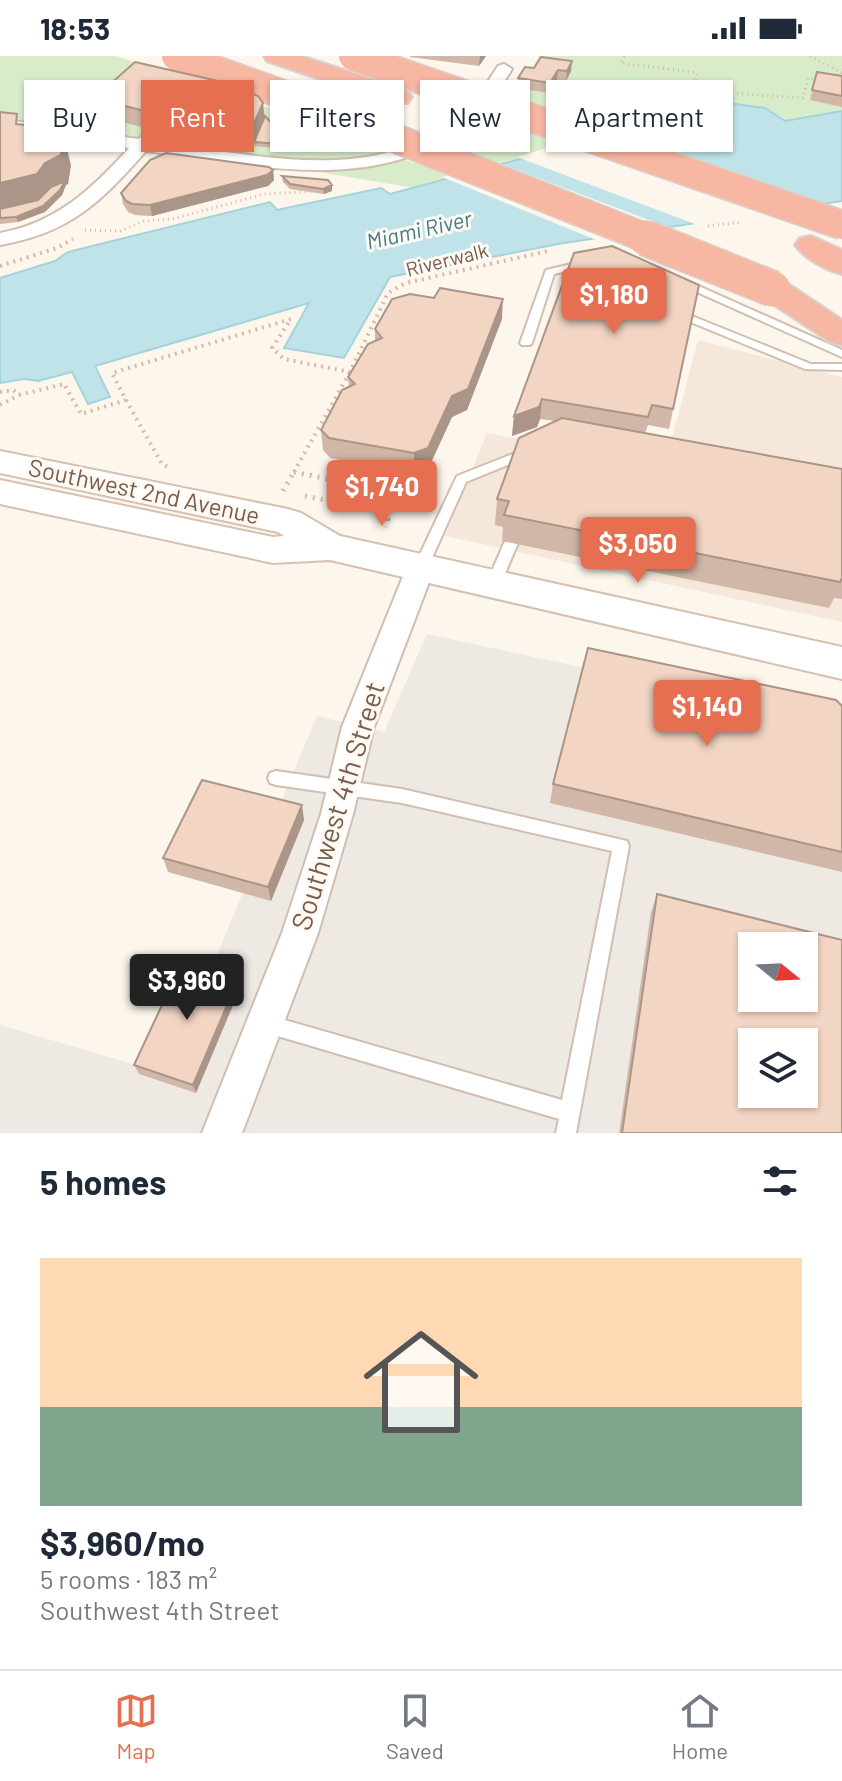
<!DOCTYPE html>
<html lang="en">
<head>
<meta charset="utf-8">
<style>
  body { margin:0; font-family:Barlow,sans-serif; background:#f6f6f7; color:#1f2937; height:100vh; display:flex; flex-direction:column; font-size:30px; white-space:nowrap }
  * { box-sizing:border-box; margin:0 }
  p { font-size:26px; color:#747a83 }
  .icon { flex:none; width:44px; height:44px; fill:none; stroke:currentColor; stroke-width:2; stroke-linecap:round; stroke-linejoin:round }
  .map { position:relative; height:1077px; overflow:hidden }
  .sheet { display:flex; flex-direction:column; background:#fff; flex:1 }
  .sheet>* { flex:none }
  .hud { position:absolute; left:24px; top:24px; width:794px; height:72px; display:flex; gap:16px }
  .needle { width:52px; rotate:108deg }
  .controls { position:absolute; left:738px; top:876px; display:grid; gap:16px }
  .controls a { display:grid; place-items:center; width:80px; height:80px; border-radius:0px; background:#fff; box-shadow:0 2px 6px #0004; font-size:40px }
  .price { position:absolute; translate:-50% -68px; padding:0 18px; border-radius:8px; background:#e76f51; color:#fff; font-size:26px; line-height:52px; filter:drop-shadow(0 2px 4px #0008) }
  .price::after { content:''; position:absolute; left:50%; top:48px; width:24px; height:18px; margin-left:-12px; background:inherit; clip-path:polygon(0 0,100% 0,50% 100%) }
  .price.current { background:#222; color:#fff }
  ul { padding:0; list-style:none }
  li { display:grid; align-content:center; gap:16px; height:424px; padding:0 40px }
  li span { display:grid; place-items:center; height:248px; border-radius:0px; color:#555 }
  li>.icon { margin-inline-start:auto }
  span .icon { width:144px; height:144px; fill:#fffc; stroke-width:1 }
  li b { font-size:34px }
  h2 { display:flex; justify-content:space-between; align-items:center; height:96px; padding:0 40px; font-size:34px }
  .pill { padding:0 28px; border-radius:0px; background:#fff; box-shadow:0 2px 6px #0004; font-size:28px; line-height:72px }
  .pill.current { background:#e76f51; color:#fff }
  .status { display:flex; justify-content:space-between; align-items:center; height:56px; padding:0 40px; background:#fff; direction:ltr }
  .status svg { height:22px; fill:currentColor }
  .dock { display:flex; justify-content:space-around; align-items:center; height:112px; border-top:2px solid #e0e1e3; background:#fff; font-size:22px; color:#747a83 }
  .dock a { display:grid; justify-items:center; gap:4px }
  .dock .current { color:#e76f51 }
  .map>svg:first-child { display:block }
  .residential { fill:#f5e8da }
  .industrial { fill:#efe9e4; fill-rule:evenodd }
  .green { fill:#d8ecc9 }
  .water { fill:#bfe3e8; stroke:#a5d3da; stroke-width:2 }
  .pier { fill:#fdf6ec }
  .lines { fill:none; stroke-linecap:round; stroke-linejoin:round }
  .lane-casing { stroke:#d1beb0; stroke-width:4 }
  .street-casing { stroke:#d1beb0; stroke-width:4 }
  .secondary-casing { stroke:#d6c0b0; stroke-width:4 }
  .highway-casing { stroke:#dad1cd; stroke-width:4 }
  .path-far2 { stroke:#d9b8a5; stroke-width:3; stroke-dasharray:1 4; stroke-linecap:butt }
  .path-far1 { stroke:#d9b8a5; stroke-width:4; stroke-dasharray:2 5; stroke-linecap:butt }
  .path { stroke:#d9b8a5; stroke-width:5; stroke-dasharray:2 6; stroke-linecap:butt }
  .lane { fill:#fff; fill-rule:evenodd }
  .street { fill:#fff; fill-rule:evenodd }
  .secondary { fill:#fff; fill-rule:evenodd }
  .highway { fill:#f7b7a3; fill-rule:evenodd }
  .highway-bridge-far1-casing { stroke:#dad1cd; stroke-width:31; stroke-linecap:butt }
  .highway-bridge-casing { stroke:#dad1cd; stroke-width:38; stroke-linecap:butt }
  .highway-bridge-far1 { stroke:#f7b7a3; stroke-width:28 }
  .highway-bridge { stroke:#f7b7a3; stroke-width:35 }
  .wall { fill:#d1b7a8 }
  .shaded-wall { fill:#aa9588 }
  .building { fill:#f3d5c3; stroke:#aa9588; stroke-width:2; fill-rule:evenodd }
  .labels { text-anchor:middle; stroke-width:6; stroke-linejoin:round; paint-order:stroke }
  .far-street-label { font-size:20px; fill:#7a5c4d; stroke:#fffaf3 }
  .far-water-label { font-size:22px; font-style:italic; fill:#437c86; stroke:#fffaf3 }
  .street-label { font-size:24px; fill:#7a5c4d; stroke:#fffaf3 }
  .near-street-label { font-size:28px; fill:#7a5c4d; stroke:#fffaf3 }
</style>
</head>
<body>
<div class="status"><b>18:53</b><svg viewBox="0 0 49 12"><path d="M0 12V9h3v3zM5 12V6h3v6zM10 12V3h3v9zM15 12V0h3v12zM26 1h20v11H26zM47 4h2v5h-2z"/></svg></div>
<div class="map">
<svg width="842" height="1077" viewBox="0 0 842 1077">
  <rect width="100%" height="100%" fill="#fdf6ec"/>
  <path class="residential" d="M698 284 842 321V566L445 480 487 377 665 409Z"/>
  <path class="industrial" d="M427 578 827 664 842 677V1077H0V969L167 1018 317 660 384 676ZM752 890H804V942H752ZM752 986H804V1038H752Z"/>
  <path class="green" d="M0 0H116L250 45 413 107 481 90 508 62 539 0H842V55L785 65 765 52 646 67 414 132 0 63Z"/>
  <path class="water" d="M591 26 654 34 648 49 583 40Z
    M681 41 765 52 785 65 842 55V145L558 188 390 221 344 302 284 292 309 247 95 310 110 341 88 348 72 316 38 325 24 323 0 327V222L55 205 68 196 270 146 277 154 381 132 390 138 662 65 669 44Z"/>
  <path class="pier" d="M566 86 768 159 700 170 517 101Z
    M496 106 675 174 601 186 442 121Z"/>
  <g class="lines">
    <defs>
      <path id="lane" d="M585 205 590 208 589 210 554 218 532 287 530 289H522L520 287 546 214Z
        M683 223 842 294V301L679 228 678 226Z
        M692 260 811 308H842V314L805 313 688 265V261Z
        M528 392 532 393 534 396 532 399 466 426 427 513 420 518 415 517 413 513 457 420Z
        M511 482 518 487 500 529 498 533H488L486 529 504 487Z
        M276 715 402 733 627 785 629 790 576 1077H556L559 1063 264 976 257 974 255 967 257 960 264 958 562 1044 612 795 402 747 276 729 270 727 268 722 270 717Z"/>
      <path id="street" d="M504 8 512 13C430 152 280 113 146 95 101 146 70 177 0 189V177C56 167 92 133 129 92L0 73V63L138 83 149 76 158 81 155 85C249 98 376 131 456 62 474 47 486 29 498 10Z
        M420 503 430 506 434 513 374 671 353 758 318 877 242 1077H202L282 877 321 758 342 671 406 513 410 506Z"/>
      <path id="secondary" d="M0 395 288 453 301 457 340 480 842 591V623L330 504 273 507 0 448V424L273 481 284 480 278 476 0 417Z"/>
      <path id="highway" d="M264 0H301L408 35 412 41 408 47H390L267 5Z
        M811 180 842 194V218C826 214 805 203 795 189L800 182Z
        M773 223 785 226 842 264V289L830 286 761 240 756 233 761 226Z"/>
    </defs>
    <use href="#lane" class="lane-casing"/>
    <use href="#street" class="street-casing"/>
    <use href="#secondary" class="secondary-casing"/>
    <use href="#highway" class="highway-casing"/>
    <path class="path-far2" d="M624 0 621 7 697 17 690 40
      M810 0 842 17
      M637 66 656 63 663 43 733 37 803 42 808 22 821 24
      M708 170 742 166
      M85 174 120 175 144 165 172 163 265 138 317 135"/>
    <path class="path-far1" d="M0 210 57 192 73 183
      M0 336 13 334 19 339 64 328 81 358 126 344 112 317 291 263 272 292 284 303 350 316 388 237 406 227 548 195
      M126 344 162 408 170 412
      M0 349 19 339
      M294 416 350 316"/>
    <path class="path" d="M294 416 367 431
      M283 435 295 414
      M305 440 381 455 388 463 385 471"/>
    <use href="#lane" class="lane"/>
    <use href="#street" class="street"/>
    <use href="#secondary" class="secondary"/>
    <use href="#highway" class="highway"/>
    <defs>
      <path id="highway-bridge-far1" d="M176 0 307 47 651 184
        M353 0 842 169"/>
      <path id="highway-bridge" d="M646 182 773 233"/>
    </defs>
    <use href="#highway-bridge-far1" class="highway-bridge-far1-casing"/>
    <use href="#highway-bridge" class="highway-bridge-casing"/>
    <use href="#highway-bridge-far1" class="highway-bridge-far1"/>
    <use href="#highway-bridge" class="highway-bridge"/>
  </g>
  <path class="wall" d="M410 0H486L479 10 410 1Z
    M534 12 571 15 566 25 557 24 549 37 518 32V22Z
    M817 16 842 20V51L810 44Z
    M108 30 265 60 292 89V94L194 84 98 60 97 53 87 51 83 33Z
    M620 55 617 66 589 62V57Z
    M0 56 19 68 71 109 68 128 66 129 62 139 45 156 18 166 0 168Z
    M273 114 274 124 268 130 152 160 135 159 128 156 123 148 121 137Z
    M282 120 332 135 324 138 290 133 283 126Z
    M699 229 669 373 648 369 645 377 842 413V543L834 542 829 552 502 485 503 471 495 469 497 443 555 365 540 363 537 371 512 380 514 360Z
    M502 263 467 354 452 361 428 413 414 417 330 402 323 394 321 374 349 331 348 321 375 285V273Z
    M842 650V816L550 747 553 728Z
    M304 764 271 845 168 816 163 802Z
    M657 838 842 1077H619L651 856Z
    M239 921 241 930 196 1037 139 1018 134 1009Z"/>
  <path class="shaded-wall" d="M480 0H486L479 10Z
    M572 5 571 15 566 25 567 15Z
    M558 14 557 24 549 37 550 27Z
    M263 47 265 65 254 86 252 72Z
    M64 81 71 109 68 128 66 129 62 139 45 156 18 166 16 161 45 147 0 159V127L45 107Z
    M273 114 274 124 268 130 152 160 150 149Z
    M332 129V135L324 138 323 133Z
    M503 243 502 263 467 354 452 361 428 413 414 417V397L452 340Z
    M542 343 540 363 537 371 512 380 514 360Z
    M302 749 304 764 271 845 268 831Z
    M239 921 241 930 196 1037 193 1029Z"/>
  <path class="building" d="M541 1 572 5 567 15 558 14 550 27 518 22 525 11 534 12Z
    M135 6 231 28 258 40 263 47 252 72 191 66 152 57 94 42 100 37 83 33 91 26 108 30Z
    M817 16 842 20V40L812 34Z
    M610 49 621 50 617 61 589 57 592 50 609 52Z
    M0 56 17 58 16 68 54 72 64 81 61 99 45 107 37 118 0 127Z
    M265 60 292 89 254 86Z
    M166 97 269 111 273 114 267 119 150 149 132 148 126 145 121 137 150 104Z
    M282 120 328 124 332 129 323 133 290 128Z
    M65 125 60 134 43 150 16 161 0 162V153L38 144 51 131Z
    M612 190 699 229 673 353 652 349 648 361 542 343 539 351 514 360 574 197Z
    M440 232 503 243 468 333 452 340 428 392 414 397 329 382 321 374 342 334 355 328 348 321 368 288 382 282 375 273 392 243 410 238 434 242Z
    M562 362 842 413V522L840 526 504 459 509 445 497 443 519 382Z
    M588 592 836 644 842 650V796L553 728Z
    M202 724 302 749 268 831 163 802Z
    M657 838 842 884V1077H622ZM752 890H804V942H752ZM752 986H804V1038H752Z
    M183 904 239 921 193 1029 134 1009Z"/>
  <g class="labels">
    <g class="far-street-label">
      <text transform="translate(447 204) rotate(-14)" y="7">Riverwalk</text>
    </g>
    <g class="far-water-label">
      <text transform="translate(419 174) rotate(-13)" y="8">Miami River</text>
    </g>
    <g class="street-label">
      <text transform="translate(144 436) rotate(12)" y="8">Southwest 2nd Avenue</text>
    </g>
    <g class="near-street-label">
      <text transform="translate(338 750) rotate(-73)" y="10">Southwest 4th Street</text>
    </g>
  </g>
</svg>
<div class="controls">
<a><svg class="needle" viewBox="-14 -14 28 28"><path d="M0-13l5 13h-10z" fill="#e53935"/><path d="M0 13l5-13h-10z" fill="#747a83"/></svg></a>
<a><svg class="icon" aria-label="layers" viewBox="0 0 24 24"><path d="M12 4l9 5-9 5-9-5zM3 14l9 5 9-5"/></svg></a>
</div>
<b class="price" style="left:614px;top:280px">$1,180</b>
<b class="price" style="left:382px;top:472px">$1,740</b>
<b class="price" style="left:638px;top:529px">$3,050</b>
<b class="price" style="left:707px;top:692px">$1,140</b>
<b class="price current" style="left:187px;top:966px">$3,960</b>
<div class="hud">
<a class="pill">Buy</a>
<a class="pill current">Rent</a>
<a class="pill">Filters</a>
<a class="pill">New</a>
<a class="pill">Apartment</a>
</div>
</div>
<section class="sheet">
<h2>5 homes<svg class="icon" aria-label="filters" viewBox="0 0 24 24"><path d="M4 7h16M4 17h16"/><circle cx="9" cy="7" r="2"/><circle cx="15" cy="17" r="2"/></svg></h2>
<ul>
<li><span style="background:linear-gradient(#ffd9b3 60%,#7fa58c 0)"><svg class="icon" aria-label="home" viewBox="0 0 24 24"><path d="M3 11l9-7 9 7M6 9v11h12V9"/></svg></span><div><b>$3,960/mo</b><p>5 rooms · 183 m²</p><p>Southwest 4th Street</p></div></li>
</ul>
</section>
<nav class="dock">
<a class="current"><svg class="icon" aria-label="map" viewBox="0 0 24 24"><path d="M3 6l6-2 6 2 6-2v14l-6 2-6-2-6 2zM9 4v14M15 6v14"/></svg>Map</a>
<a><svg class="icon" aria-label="saved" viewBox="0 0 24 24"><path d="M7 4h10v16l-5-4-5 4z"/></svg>Saved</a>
<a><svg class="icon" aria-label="home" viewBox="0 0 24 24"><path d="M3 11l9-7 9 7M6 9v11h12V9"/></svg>Home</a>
</nav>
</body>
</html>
